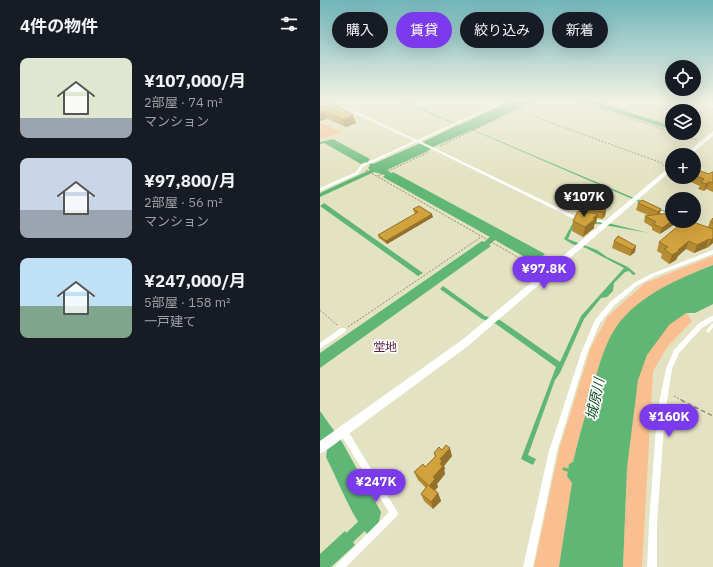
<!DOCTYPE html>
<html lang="ja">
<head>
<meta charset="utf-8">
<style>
  body { margin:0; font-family:"IBM Plex Sans","Noto Sans JP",sans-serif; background:#242831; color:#f1f3f6; height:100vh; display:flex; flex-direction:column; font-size:15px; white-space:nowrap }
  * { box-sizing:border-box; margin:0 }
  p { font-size:13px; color:#9ea1a6 }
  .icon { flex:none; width:22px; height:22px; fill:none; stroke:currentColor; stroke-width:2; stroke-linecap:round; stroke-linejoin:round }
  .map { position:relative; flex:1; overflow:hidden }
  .panel { display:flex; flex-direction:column; background:#171b24; width:320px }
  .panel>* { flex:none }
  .top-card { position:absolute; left:12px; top:12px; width:321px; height:36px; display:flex; gap:8px }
  .tools { position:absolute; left:345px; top:60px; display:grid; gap:8px }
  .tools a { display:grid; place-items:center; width:36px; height:36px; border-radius:50%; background:#171b24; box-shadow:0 4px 16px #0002; font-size:20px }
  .price { position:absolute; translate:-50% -34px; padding:0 9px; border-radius:14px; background:#7c3aed; color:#fff; font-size:13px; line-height:26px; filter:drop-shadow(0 1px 2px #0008) }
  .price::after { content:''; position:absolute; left:50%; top:24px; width:12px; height:9px; margin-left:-6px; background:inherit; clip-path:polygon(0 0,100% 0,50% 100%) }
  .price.selected { background:#222; color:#fff }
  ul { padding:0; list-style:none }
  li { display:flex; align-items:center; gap:12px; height:100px; padding:0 20px }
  li span { display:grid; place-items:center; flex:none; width:112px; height:80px; border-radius:8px; color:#555 }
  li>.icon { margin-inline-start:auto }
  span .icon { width:48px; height:48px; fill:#fffc; stroke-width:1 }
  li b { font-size:17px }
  h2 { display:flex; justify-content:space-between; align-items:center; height:48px; padding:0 20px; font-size:17px }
  .pill { padding:0 14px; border-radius:18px; background:#171b24; box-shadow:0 4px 16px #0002; font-size:14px; line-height:36px }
  .pill.selected { background:#7c3aed; color:#fff }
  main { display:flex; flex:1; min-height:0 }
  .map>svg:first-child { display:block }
  .green { fill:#f9bf90 }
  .water { fill:#60b775 }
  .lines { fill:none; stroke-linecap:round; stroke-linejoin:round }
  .stream { stroke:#60b775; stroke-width:3 }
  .canal { fill:#60b775; fill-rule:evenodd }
  .path-far1 { stroke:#908f78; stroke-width:1; stroke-dasharray:2 1.5; stroke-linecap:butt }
  .path { stroke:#908f78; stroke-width:1.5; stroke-dasharray:4.5 3; stroke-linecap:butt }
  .lane-far1 { stroke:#fff; stroke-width:1.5 }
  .lane { stroke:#fff; stroke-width:3 }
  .street { fill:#fff; fill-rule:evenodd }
  .secondary { fill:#fff; fill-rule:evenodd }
  .wall { fill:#b58b34 }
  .shaded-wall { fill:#93712b }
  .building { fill:#d2a23d; stroke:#93712b }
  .labels { text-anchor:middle; stroke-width:3.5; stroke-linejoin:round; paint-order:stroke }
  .neighbourhood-label { font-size:12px; fill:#5b1b3b; stroke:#fff }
  .near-water-label { font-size:14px; font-style:italic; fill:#145328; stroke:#fff }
</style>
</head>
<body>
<main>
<section class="panel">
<h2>4件の物件<svg class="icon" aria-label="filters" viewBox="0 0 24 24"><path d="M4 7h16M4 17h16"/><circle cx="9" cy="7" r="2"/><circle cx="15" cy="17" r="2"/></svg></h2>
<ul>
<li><span style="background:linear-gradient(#dfe7d0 75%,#9aa5b1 0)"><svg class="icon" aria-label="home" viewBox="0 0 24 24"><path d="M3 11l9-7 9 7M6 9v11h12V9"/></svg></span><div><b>¥107,000/月</b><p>2部屋 · 74 m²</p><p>マンション</p></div></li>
<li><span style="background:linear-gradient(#c9d6e8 65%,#9aa5b1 0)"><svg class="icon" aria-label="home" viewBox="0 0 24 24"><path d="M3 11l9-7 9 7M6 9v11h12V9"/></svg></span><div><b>¥97,800/月</b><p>2部屋 · 56 m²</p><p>マンション</p></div></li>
<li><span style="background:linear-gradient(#bfe0f5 60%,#7fa58c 0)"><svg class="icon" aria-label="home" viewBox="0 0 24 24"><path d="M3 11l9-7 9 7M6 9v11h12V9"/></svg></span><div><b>¥247,000/月</b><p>5部屋 · 158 m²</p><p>一戸建て</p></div></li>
</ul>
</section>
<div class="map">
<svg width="393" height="567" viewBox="0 0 393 567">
  <rect width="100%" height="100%" fill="#e3e2c2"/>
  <path class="green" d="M0 123H2L23 132 0 139Z
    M393 256V265C357 279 321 296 296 327L258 441 253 463 249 464 247 476 252 483 253 567H214L239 450 271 347 288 316 325 283Z
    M393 304 375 313H367L372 321 348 346 333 371 322 567H303L307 468 314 377 345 317Z"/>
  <path class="water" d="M80 101H84L139 125 191 101H213L153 130 352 214V216L152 130 113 147 108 151 67 170 71 173 73 172 225 254 215 263 175 240 169 245 171 246 0 368V353L162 241 164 242 170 237 63 177 65 175 54 172 0 197V193L50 170 48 168 50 165 45 162 41 164 4 143 0 144V142L13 139 50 159 48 161 53 164 103 142 138 125Z
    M260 101H274L352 126V130Z
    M4 203 103 273 98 276 0 206Z
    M255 219 292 224 329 233 256 220 248 239 277 250 287 257 308 267 316 274 313 275 309 271 305 272 294 283 293 291 287 297 281 298 264 319 240 373 235 380 208 455 216 459 213 465 201 459 236 367 176 324 162 319 120 289 123 286 165 316 180 320 240 362 261 316 304 268 266 248 252 244 244 239Z
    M393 265V304L375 313H366L349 325 327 355 318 380 307 468 303 567H239L252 483 247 476 249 464 253 462C258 440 265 417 271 395 279 367 285 336 306 315 329 291 363 277 393 265Z
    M0 411 22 442 61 512 59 522 47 534C29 512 19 482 6 457L7 451 0 440Z
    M25 531 35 545 11 567H0V554Z"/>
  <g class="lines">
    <path class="stream" d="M244 469 251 471"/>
    <path class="canal" d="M48 515 52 516 53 520 52 524 27 548 23 550 19 548 17 544 19 540 44 516Z"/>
    <path class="path-far1" d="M256 101 352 132
      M197 110 215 101
      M355 133 377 140
      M120 146 196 110 342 163 344 166
      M46 170 220 270
      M58 176 109 152
      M0 310 17 325
      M28 327 161 237
      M354 396 363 401"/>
    <path class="path" d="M361 400 393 416"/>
    <path class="lane-far1" d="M10 103 16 101"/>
    <path class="lane" d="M388 331 393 325"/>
    <path class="street" d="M3 101H8L35 111 97 140 170 107 156 101H161L173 106 184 101H188L100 141 255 216 263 217V218L261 219 252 218 97 142 43 167 38 174 0 191V188L36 172 41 165 94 141 33 113Z
      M370 101H375L393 106V108Z
      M332 208H336L352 216V219L332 210Z
      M268 219 287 221 289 222 287 223 270 221H268Z
      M393 250V254L335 276 318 285 294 306 280 323 267 353 237 451 213 567H203L229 451 261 353 275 320 290 302 314 283 331 274Z
      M391 316H393V321L382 328 359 353 352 369 345 413 337 523V567H327L329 523 337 413 346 369 354 350 378 324Z
      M21 328H25L26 330 25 332 0 349V343Z
      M23 427 26 428 78 513 77 516 26 567H15L17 564 69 512 20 434 19 431 20 428Z"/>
    <path class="secondary" d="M393 131V136L370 155H364Z
      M352 165V170L148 346 4 452 0 453V441L142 340Z"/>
  </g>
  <path class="wall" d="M0 101 33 115 36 123 26 127 7 119Z
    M374 169 389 174 393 172V192L386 189 384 191 378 189 380 186 358 177H374Z
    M258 203H275L274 206 286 210 285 216 282 219 277 218 276 223 274 225V228L263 237 252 231 253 221 260 211 257 209Z
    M318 203 341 209 340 215 355 224 340 234 332 230V227L324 222 325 216H330L316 210Z
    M93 209 113 217 67 244 59 238 58 235 96 214 94 212Z
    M393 218V243L387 248H386L374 253 366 249 358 256 356 260 349 264 341 258 342 254 337 251 339 242 388 227 390 222Z
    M298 236 315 252 310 256 292 248 294 241Z
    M114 453 132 456 124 466 125 469 124 470 125 474 117 484 118 487 115 490 118 493 121 501 113 509 104 501 101 494 106 488 98 480 94 472 105 467 115 457Z"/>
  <path class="shaded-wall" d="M5 111 7 119 0 121V113Z
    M33 115 36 123 26 127 23 120Z
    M389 182 386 189 384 191 386 184Z
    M341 209 339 215 336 218 338 212Z
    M286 210 285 216 282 219 283 212Z
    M112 214 113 217 67 244 66 241Z
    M278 214 276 223 274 225V228L263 237 265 227 273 218Z
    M352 221H356L355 224 340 234 342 228Z
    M393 238V243L387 248 391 240Z
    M389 239 386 248 374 253 377 245Z
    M369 241 366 249 358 256 356 260 349 264 352 255Z
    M316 246 315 252 310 256 312 250Z
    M130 448 132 456 124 466 125 469 124 470 125 474 117 484 118 487 112 493 109 486 120 464V459Z
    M118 493 121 501 113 509 111 502Z"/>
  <path class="building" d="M0 101H4L18 106 33 115 23 120 5 111 0 113Z
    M374 169 389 174 392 172H393V183L389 182 386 184 381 182 384 179 374 175Z
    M264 198 275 203 272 205 286 210 283 212 260 209 262 205 258 203Z
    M322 200 341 209 338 212 318 203Z
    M99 206 112 214 66 241 58 235 98 212 93 209Z
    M258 211 278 214 273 218 275 219 265 227 253 221Z
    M348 213 352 215V221L342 228 333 224 336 222 325 216Z
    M393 218V223L390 222Z
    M364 221H370L393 229V238L391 240 389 239 377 245 369 241 358 250 359 251 352 255 344 249 348 247 339 242Z
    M298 236 316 246 312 250 294 241Z
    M126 445 130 448 120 459 122 461 120 464 123 466 113 477 115 479 109 486 118 493 111 502 101 494 108 485 94 472 103 464 105 467 116 456 114 453 119 447 122 450Z"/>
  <linearGradient id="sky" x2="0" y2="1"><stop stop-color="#71b5ba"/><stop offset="0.56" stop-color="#f2f2e4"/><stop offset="1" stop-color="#f2f2e4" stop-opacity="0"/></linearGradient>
  <rect width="393" height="180" fill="url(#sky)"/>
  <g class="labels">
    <g class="neighbourhood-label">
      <text x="65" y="351">堂地</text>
    </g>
    <g class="near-water-label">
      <text transform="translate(275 399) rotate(-78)" y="5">城原川</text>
    </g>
  </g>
</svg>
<div class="tools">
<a><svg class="icon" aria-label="locate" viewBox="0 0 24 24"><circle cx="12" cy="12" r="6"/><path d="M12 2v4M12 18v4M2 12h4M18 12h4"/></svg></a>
<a><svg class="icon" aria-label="layers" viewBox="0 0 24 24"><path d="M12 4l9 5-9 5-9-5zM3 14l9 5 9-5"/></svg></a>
<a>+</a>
<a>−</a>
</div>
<b class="price selected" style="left:264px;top:218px">¥107K</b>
<b class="price" style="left:224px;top:290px">¥97.8K</b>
<b class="price" style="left:349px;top:438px">¥160K</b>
<b class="price" style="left:56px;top:503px">¥247K</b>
<div class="top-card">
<a class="pill">購入</a>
<a class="pill selected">賃貸</a>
<a class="pill">絞り込み</a>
<a class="pill">新着</a>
</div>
</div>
</main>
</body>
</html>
